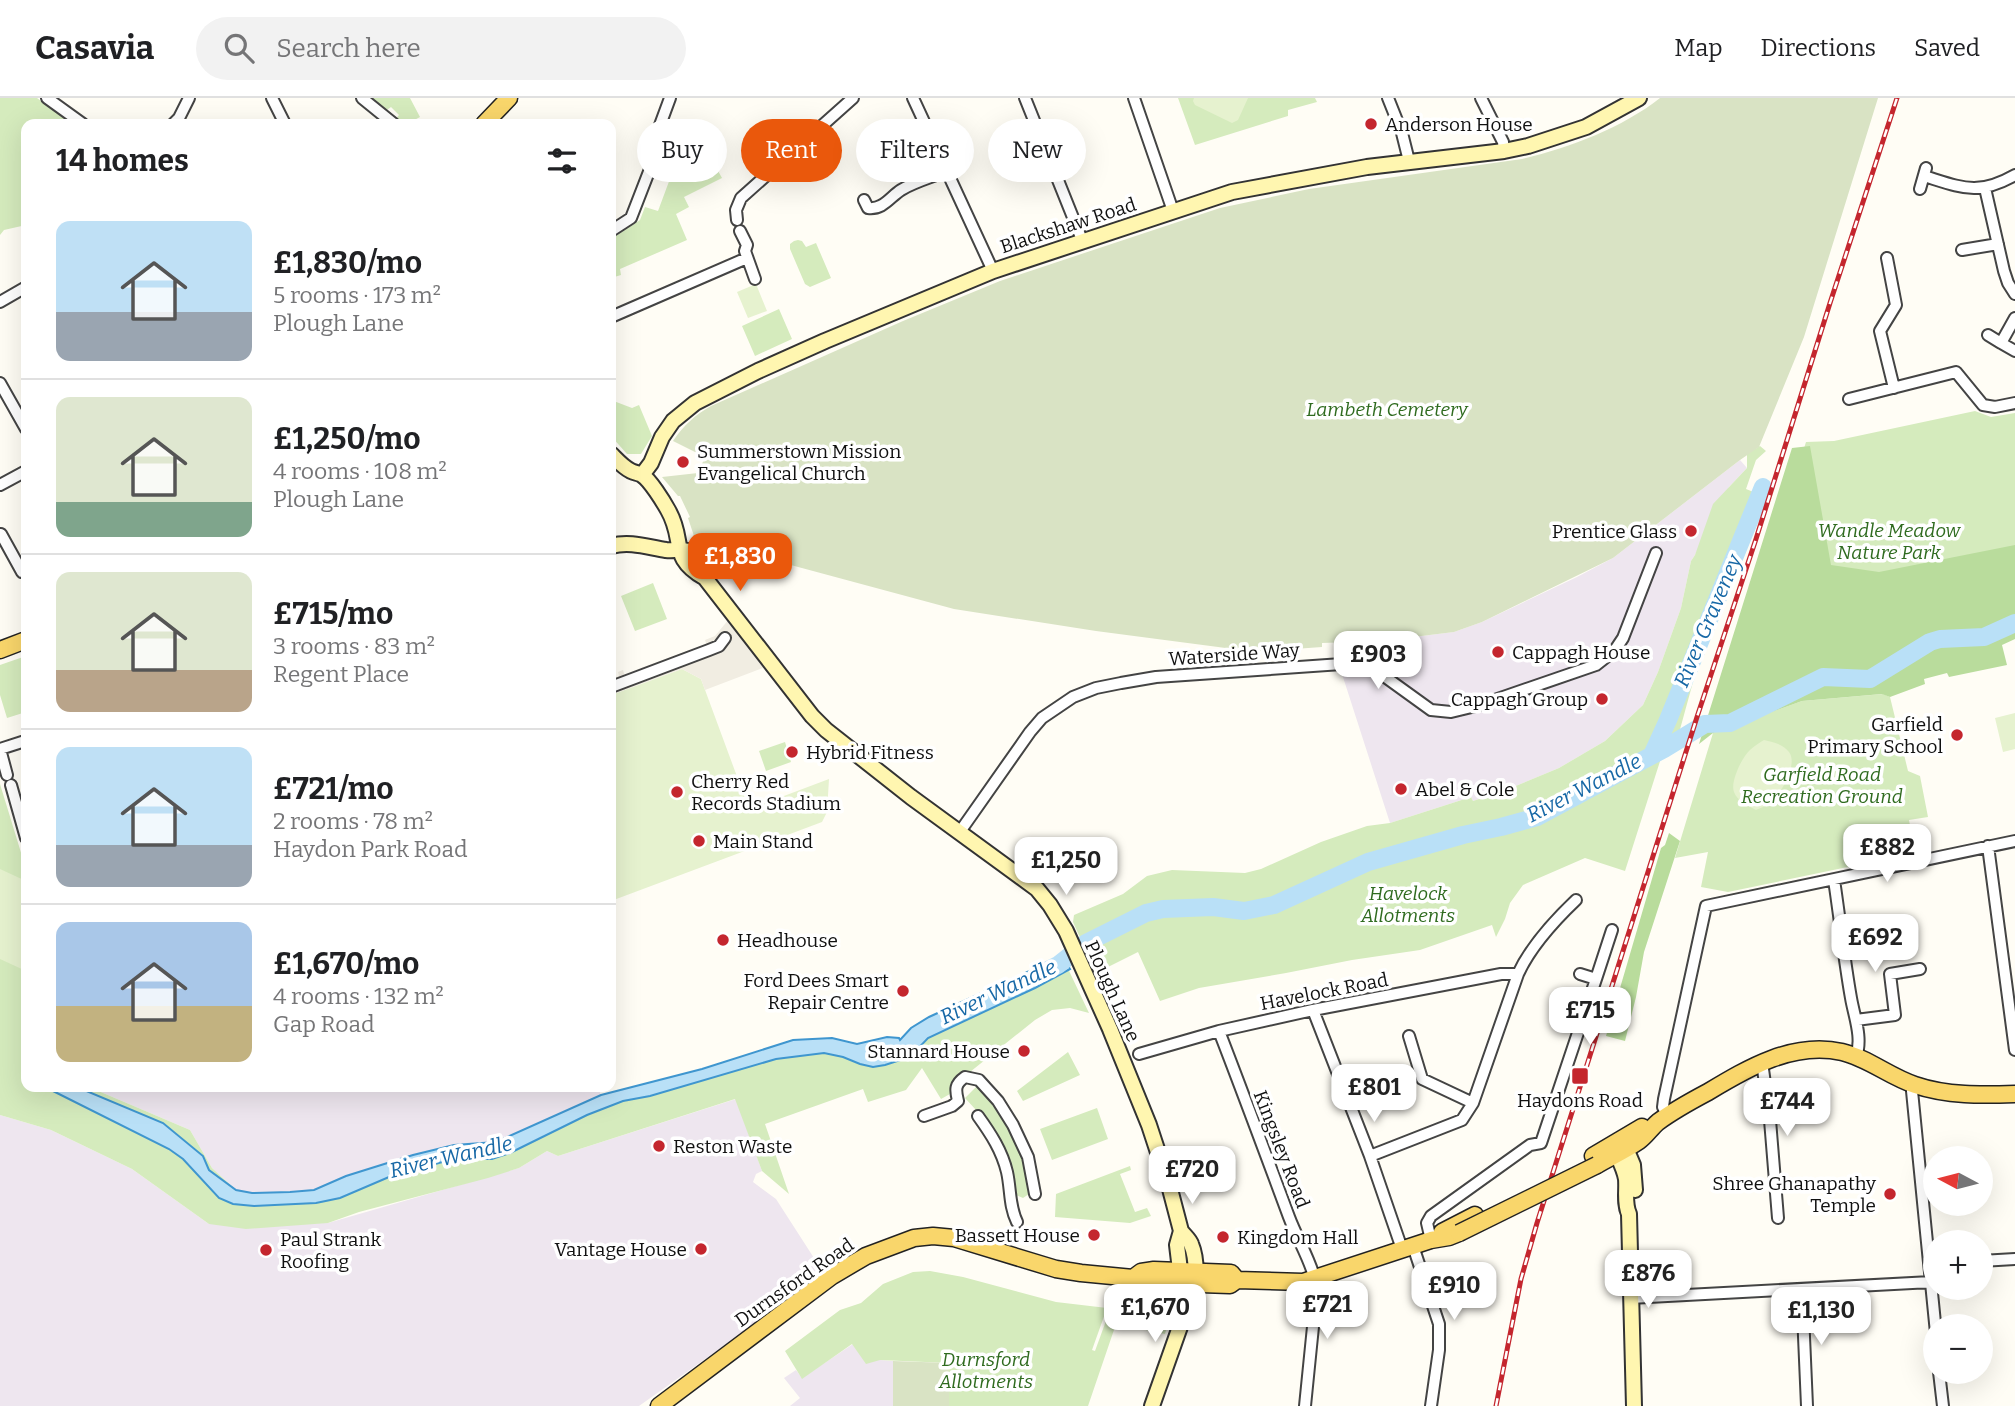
<!DOCTYPE html>
<html lang="en">
<head>
<meta charset="utf-8">
<style>
  body { margin:0; font-family:Bitter,serif; background:#f2f2f2; color:#202124; height:100vh; display:flex; flex-direction:column; font-size:26px; white-space:nowrap }
  * { box-sizing:border-box; margin:0 }
  p { font-size:23px; color:#757577 }
  .icon { flex:none; width:38px; height:38px; fill:none; stroke:currentColor; stroke-width:2; stroke-linecap:round; stroke-linejoin:round }
  .map { position:relative; flex:1; overflow:hidden }
  .details { position:absolute; left:21px; top:21px; width:595px; height:973px; display:flex; flex-direction:column; background:#fff; border-radius:14px; box-shadow:0 7px 28px #0002 }
  .details>* { flex:none }
  .top-card { position:absolute; left:637px; top:21px; width:665px; height:63px; display:flex; gap:14px }
  .needle { width:46px; rotate:277deg }
  .controls { position:absolute; left:1923px; top:1048px; display:grid; gap:14px }
  .controls a { display:grid; place-items:center; width:70px; height:70px; border-radius:50%; background:#fff; box-shadow:0 7px 28px #0002; font-size:35px }
  .price { position:absolute; translate:-50% -60px; padding:0 16px; border-radius:14px; background:#fff; color:#222; font-size:23px; line-height:46px; filter:drop-shadow(0 2px 4px #0008) }
  .price::after { content:''; position:absolute; left:50%; top:42px; width:21px; height:16px; margin-left:-10px; background:inherit; clip-path:polygon(0 0,100% 0,50% 100%) }
  .price.on { background:#ea580c; color:#fff }
  ul { padding:0; list-style:none }
  li { display:flex; align-items:center; gap:21px; height:175px; padding:0 35px }
  li+li { border-top:2px solid #e0e0e0 }
  li span { display:grid; place-items:center; flex:none; width:196px; height:140px; border-radius:14px; color:#555 }
  li>.icon { margin-inline-start:auto }
  span .icon { width:84px; height:84px; fill:#fffc; stroke-width:1 }
  li b { font-size:30px }
  h2 { display:flex; justify-content:space-between; align-items:center; height:84px; padding:0 35px; font-size:30px }
  .pill { padding:0 24px; border-radius:32px; background:#fff; box-shadow:0 7px 28px #0002; font-size:24px; line-height:63px }
  .pill.on { background:#ea580c; color:#fff }
  header { display:flex; align-items:center; gap:42px; box-sizing:border-box; height:98px; padding:0 35px; background:#fff; border-bottom:2px solid #e0e0e0 }
  header strong { font-size:33px }
  nav { display:flex; gap:38px; margin-inline-start:auto; font-size:24px }
  .search { width:490px; height:63px; background:#f2f2f2; display:flex; align-items:center; gap:18px; box-sizing:border-box; padding:0 24px; border-radius:38px; color:#757577; font-size:26px }
  .map>svg:first-child { display:block }
  .industrial { fill:#eee6ef }
  .green { fill:#d5ebbd }
  .forest { fill:#b9dc9c }
  .cemetery { fill:#d9e3c4 }
  .pitch { fill:#e6f2cf }
  .plaza { fill:#f1ede2 }
  .water { fill:#b9e0f7; stroke:#3f96cf; stroke-width:2 }
  .lines { fill:none; stroke-linecap:round; stroke-linejoin:round }
  .river { stroke:#b9e0f7; stroke-width:18 }
  .street-casing { stroke:#444; stroke-width:14 }
  .secondary-casing { stroke:#333; stroke-width:18 }
  .primary-casing { stroke:#222; stroke-width:19 }
  .street { stroke:#fff; stroke-width:10 }
  .secondary { stroke:#fff6b0; stroke-width:14 }
  .primary { stroke:#f9d66b; stroke-width:16 }
  .rail-casing { stroke:#c4262e; stroke-width:5 }
  .rail { stroke:#fff; stroke-width:2.5; stroke-dasharray:8; stroke-linecap:butt }
  .primary-bridge-casing { stroke:#222; stroke-width:19; stroke-linecap:butt }
  .primary-bridge { stroke:#f9d66b; stroke-width:16 }
  .poi-dot { fill:#c4262e; stroke:#fff; stroke-width:2.5 }
  .labels { text-anchor:middle; stroke-width:7; stroke-linejoin:round; paint-order:stroke }
  .poi-label { font-size:19px; fill:#111; stroke:#fff; text-anchor:start }
  .street-label { font-size:19px; fill:#111; stroke:#fff }
  .park-label { font-size:19px; font-style:italic; fill:#2f6b1f; stroke:#fff }
  .water-label { font-size:21px; font-style:italic; fill:#1768a6; stroke:#fff }
</style>
</head>
<body>
<header>
<strong>Casavia</strong>
<div class="search"><svg class="icon" aria-label="search" viewBox="0 0 24 24"><circle cx="10" cy="10" r="6"/><path d="M15 15l6 6"/></svg>Search here</div>
<nav><a>Map</a><a>Directions</a><a>Saved</a></nav>
</header>
<div class="map">
<svg width="2015" height="1308" viewBox="0 0 2015 1308">
  <rect width="100%" height="100%" fill="#fffdf5"/>
  <path class="industrial" d="M1740 362 1747 370 1729 389 1695 457 1691 463 1681 510 1658 574 1643 607 1605 643 1559 670 1506 692 1473 703 1471 699 1390 725 1342 576 1333 561 1373 560 1381 543 1454 534 1482 524 1577 479 1613 460Z
    M89 989H598L601 997 496 1044 454 1047 413 1057 346 1078 314 1092 252 1095 236 1092 212 1070 190 1032Z
    M736 1001 762 1073 756 1076 753 1084 776 1101 814 1160 818 1171 815 1182 805 1190 639 1308H0V1017L51 1032 132 1071 209 1126 328 1125 519 1070 547 1053 558 1058Z
    M853 1246 857 1252 880 1262 893 1263V1308H790L800 1300 784 1280 796 1272 802 1280Z"/>
  <path class="green" d="M0 0H37L72 26H26V127L4 132 0 137Z
    M372 0H410L420 19 407 26H398L394 23 399 17 391 9 387 12Z
    M1178 0H1315L1317 4 1288 12V18L1195 47Z
    M690 27 697 35 722 80 684 99 689 109 676 116 687 142 620 171 621 177 611 180V141L640 122 645 109 658 113Z
    M798 142 802 143 806 149 816 145 831 180 810 189 805 186 790 151V146L794 143Z
    M779 211 792 241 755 258 742 228Z
    M611 302 632 310 639 307 652 338 641 356H627L611 338Z
    M1975 313 1991 319 2015 315V525L1719 617 1806 344 1834 343Z
    M1760 348 1766 353 1756 362 1746 391 1756 395 1701 555 1679 635 1662 657 1625 773 1585 760 1523 787 1510 805 1505 821 1496 839 1492 827 1420 852 1352 862 1286 875 1199 890 1160 903 1138 854 1096 875 1073 824 1074 817 1123 796 1147 778 1172 772 1245 775 1261 771 1321 744 1367 728 1390 725 1471 699 1473 703 1506 692 1559 670 1605 643 1643 607 1658 574 1681 510 1691 463 1695 457 1713 406 1747 370V356Z
    M653 485 667 521 635 533 621 498Z
    M26 558V614L7 620 0 597V567Z
    M1883 596 1890 599 1908 673 1920 678 1928 719 1909 722 1915 755 1728 794 1701 789 1708 754 1675 760 1713 635 1802 603Z
    M785 644 791 664 766 673 759 653Z
    M0 686 26 771V989H89L190 1032 212 1070 236 1092 252 1095 290 1094 314 1092 346 1078 413 1057 454 1047 496 1044 601 997 702 971 793 942 832 940 857 946 887 939 899 940 900 942 911 930 929 919 1062 858 1089 915 1070 910 1052 912 1035 922 970 974C956 977 953 983 950 996L941 1001 922 970 906 992 868 1004 863 991 765 1026 789 1096 762 1073 735 1001 558 1058 547 1053 519 1070 488 1080 359 1114 328 1125 246 1131 209 1126 132 1071 51 1032 0 1017Z
    M1068 954 1080 977 1023 1003 1017 993Z
    M977 988C1001 1010 1017 1037 1025 1069 1027 1078 1030 1087 1029 1096L1023 1100 1016 1097 1012 1092 987 1024 965 1000Z
    M1097 1010 1108 1041 1052 1062 1040 1031Z
    M1130 1068 1131 1072 1120 1076 1135 1114 1147 1110 1151 1118 1130 1125 1055 1119 1056 1096Z
    M930 1173 963 1179 1056 1204 1107 1210 1092 1252 1095 1253 1118 1190 1168 1197 1172 1201 1173 1208 1165 1236 1116 1226 1088 1308H949L948 1265 880 1262 866 1266 852 1246 802 1281 785 1253 840 1212 861 1205 883 1186 913 1174Z"/>
  <path class="forest" d="M1810 348 1831 467 1879 474 2015 447V541L2002 547 2007 567 1949 579 1947 575 1924 581 1925 586 1890 599 1882 596 1802 603 1713 635 1699 646 1792 350Z
    M1669 735 1680 743 1644 854 1636 899 1625 943 1606 938 1661 750 1665 747Z"/>
  <path class="cemetery" d="M1660 0H1878L1804 239 1759 349 1740 362 1613 460 1482 524 1454 534 1381 543 1322 545V549L1265 553 1241 552 1096 533 954 511 717 447 696 444 688 420 690 419 680 398H678L662 379 698 375 705 359 673 343C684 327 695 317 711 308L903 223 1000 183 1220 110 1309 91 1522 61C1569 50 1622 30 1660 0Z
    M893 1263 949 1265V1308H893Z"/>
  <path class="pitch" d="M1194 0H1248L1238 22 1232 25 1195 7 1193 3Z
    M756 186 767 213 748 220 737 194Z
    M682 571 701 581 749 711 829 681 827 714 822 724 611 803V597Z
    M2015 615V651L2003 654 1995 620Z
    M1764 642C1773 644 1783 646 1789 654 1799 667 1779 700 1767 707 1766 708 1758 711 1756 712 1749 708 1737 703 1734 694 1730 684 1742 659 1750 652 1754 648 1759 645 1764 642Z
    M0 771 26 783V873L0 861Z"/>
  <path class="plaza" d="M729 521 765 569 705 592 701 581 682 571 611 597V581L619 578 618 574 623 572 625 579 641 573V570L687 553 688 555 707 548 705 542 715 538Z"/>
  <path class="water" d="M1062 858 1070 871 1035 890 928 940 910 959 885 967 873 969 860 966 843 959 824 955 776 961 650 998 623 1003 587 1017 510 1055 492 1061H453L389 1079 340 1100 316 1105 254 1108 233 1106 219 1100 183 1061 169 1051 45 989H77L163 1025 203 1058 209 1072 236 1092 252 1095 290 1094 314 1092 346 1078 413 1057 454 1047 496 1044 601 997 702 971 793 942 832 940 857 946 887 939 899 940 900 942 911 930 929 919Z"/>
  <g class="lines">
    <path class="river" d="M1652 657 1668 622 1763 389
      M1044 874 1058 867 1086 845 1146 815 1163 811 1213 809 1244 813 1274 807 1368 764 1463 737 1501 729 1537 719 1664 651 1705 626 1730 625 1823 579 1870 581 1930 544 1940 541 1984 539 2015 525"/>
    <defs>
      <path id="street" d="M47 0 83 26
        M272 0 285 26
        M362 0 394 26
        M913 0 993 173
        M1025 0 1082 142
        M1134 0 1173 113
        M1388 0 1402 35 1409 63
        M1481 0 1503 44 1504 53
        M173 26 179 20 189 0
        M1924 78C1963 90 1978 98 2015 77
        M1985 90 2004 173 2008 185 2015 196
        M1920 91 1926 70
        M864 102 868 110C883 112 890 99 901 92 914 84 932 79 947 73
        M737 122 736 112 741 100 853 0
        M611 133 631 120 657 53 656 38 670 0
        M740 133 747 147 745 153 755 181
        M1962 152 1998 146
        M1887 160 1896 207 1880 233 1894 290
        M0 204 26 189
        M611 219 747 160
        M1988 237 2001 245 2015 220
        M2001 245 2015 253
        M0 285 26 331
        M1849 301 1956 274 1983 307 1995 309 2015 305
        M0 387 26 373
        M1 436 22 474H26
        M611 589 709 552 719 548 725 540
        M7 677 0 651 25 643
        M11 687 26 740
        M959 735 1030 634 1042 620 1073 599 1096 590 1121 585 1156 579 1356 565 1377 573 1431 612 1451 614 1480 607 1596 567 1615 552 1623 540 1656 455
        M1988 748 2015 952
        M1834 782C1840 821 1844 861 1851 900 1854 918 1863 940 1856 959
        M1518 876C1530 850 1555 822 1576 802
        M1596 881 1612 832
        M1313 912 1370 1058 1402 1151
        M1856 922 1895 917 1890 876 1920 871
        M1219 933C1243 995 1266 1057 1289 1119 1298 1143 1312 1164 1317 1189L1305 1308
        M1409 938 1422 981 1473 1005
        M1139 956 1219 933 1313 912 1501 876H1518L1473 1005 1462 1022 1370 1058
        M1762 964 1770 1022 1778 1120
        M1914 987 1912 993 1936 1235
        M924 1018 952 1008 958 1003C955 991 955 986 965 979L979 982 998 1003 1013 1027 1028 1059 1035 1096
        M978 1018C991 1036 1002 1053 1007 1074 1011 1092 1009 1108 1017 1124
        M1668 1019 1663 1009 1664 1001 1706 808 2015 743
        M1431 1142 1427 1125 1431 1118 1530 1047 1541 1045 1596 881 1580 876
        M1413 1148 1439 1226V1252L1431 1308
        M1981 1163 2015 1161
        M1802 1192 1807 1308
        M1630 1200 1931 1184
        M1939 1274 1943 1308"/>
      <path id="secondary" d="M611 356C617 362 623 369 631 373 635 375 639 375 642 377 650 382 663 403 668 412 686 443 668 459 705 480L812 618 826 632 911 699 1037 791 1050 807 1066 833 1110 931 1149 1027 1170 1091 1181 1133 1177 1147 1180 1172 1178 1215 1182 1223
        M642 377 651 365 662 339 673 323 695 305 758 273 825 243 993 173 1232 94 1367 69 1504 53 1528 48 1586 29 1639 0
        M611 448C630 443 647 449 666 452 674 453 685 450 693 455 700 461 703 472 705 480
        M1622 1041 1633 1067 1635 1092
        M1613 1047C1617 1058 1624 1069 1626 1081 1627 1093 1624 1105 1629 1116L1634 1308
        M1152 1308 1182 1223C1197 1209 1199 1165 1191 1146 1190 1142 1184 1137 1181 1133"/>
      <path id="primary" d="M484 26 509 0
        M0 552 26 542
        M1593 1058 1642 1029
        M1597 1067C1611 1059 1626 1052 1639 1043 1646 1038 1651 1030 1658 1024 1673 1013 1691 1003 1708 994 1748 970 1793 943 1842 954 1868 960 1890 979 1915 987 1947 998 1982 997 2015 996
        M1442 1134 1475 1117
        M1133 1180 1141 1174 1154 1172 1231 1175 1237 1182 1303 1184 1431 1142 1449 1139 1459 1135
        M659 1308 832 1178 866 1158 914 1140 933 1138 954 1140 1056 1171 1081 1175 1133 1180 1141 1184 1230 1187 1237 1182"/>
    </defs>
    <use href="#street" class="street-casing"/>
    <use href="#secondary" class="secondary-casing"/>
    <use href="#primary" class="primary-casing"/>
    <use href="#street" class="street"/>
    <use href="#secondary" class="secondary"/>
    <use href="#primary" class="primary"/>
    <defs>
      <path id="rail" d="M1496 1308 1521 1181 1537 1125 1697 619 1756 441 1830 205 1897 0"/>
    </defs>
    <use href="#rail" class="rail-casing"/>
    <use href="#rail" class="rail"/>
    <defs>
      <path id="primary-bridge" d="M1459 1135 1597 1067"/>
    </defs>
    <use href="#primary-bridge" class="primary-bridge-casing"/>
    <use href="#primary-bridge" class="primary-bridge"/>
  </g>
  <g class="poi-dot">
    <circle cx="1371" cy="26" r="7"/>
    <circle cx="683" cy="364" r="7"/>
    <circle cx="1691" cy="433" r="7"/>
    <circle cx="1498" cy="554" r="7"/>
    <circle cx="1602" cy="601" r="7"/>
    <circle cx="1957" cy="637" r="7"/>
    <circle cx="792" cy="654" r="7"/>
    <circle cx="1401" cy="691" r="7"/>
    <circle cx="677" cy="694" r="7"/>
    <circle cx="699" cy="743" r="7"/>
    <circle cx="723" cy="842" r="7"/>
    <circle cx="903" cy="893" r="7"/>
    <circle cx="1024" cy="953" r="7"/>
    <rect x="1571" y="969" width="18" height="18" rx="3.5"/>
    <circle cx="659" cy="1048" r="7"/>
    <circle cx="1890" cy="1096" r="7"/>
    <circle cx="1094" cy="1137" r="7"/>
    <circle cx="1223" cy="1139" r="7"/>
    <circle cx="701" cy="1151" r="7"/>
    <circle cx="266" cy="1152" r="7"/>
  </g>
  <g class="labels">
    <g class="poi-label">
      <text x="1385" y="33">Anderson House</text>
      <text x="697" y="360">Summerstown Mission<tspan x="697" dy="22">Evangelical Church</tspan></text>
      <text x="1677" y="440" text-anchor="end">Prentice Glass</text>
      <text x="1512" y="561">Cappagh House</text>
      <text x="1588" y="608" text-anchor="end">Cappagh Group</text>
      <text x="1943" y="633" text-anchor="end">Garfield<tspan x="1943" dy="22">Primary School</tspan></text>
      <text x="806" y="661">Hybrid Fitness</text>
      <text x="691" y="690">Cherry Red<tspan x="691" dy="22">Records Stadium</tspan></text>
      <text x="1415" y="698">Abel &amp; Cole</text>
      <text x="713" y="750">Main Stand</text>
      <text x="737" y="849">Headhouse</text>
      <text x="889" y="889" text-anchor="end">Ford Dees Smart<tspan x="889" dy="22">Repair Centre</tspan></text>
      <text x="1010" y="960" text-anchor="end">Stannard House</text>
      <text x="1580" y="1009" text-anchor="middle">Haydons Road</text>
      <text x="673" y="1055">Reston Waste</text>
      <text x="1876" y="1092" text-anchor="end">Shree Ghanapathy<tspan x="1876" dy="22">Temple</tspan></text>
      <text x="1080" y="1144" text-anchor="end">Bassett House</text>
      <text x="1237" y="1146">Kingdom Hall</text>
      <text x="280" y="1148">Paul Strank<tspan x="280" dy="22">Roofing</tspan></text>
      <text x="687" y="1158" text-anchor="end">Vantage House</text>
    </g>
    <g class="street-label">
      <text transform="translate(1068 127) rotate(-18)" y="7">Blackshaw Road</text>
      <text transform="translate(1234 556) rotate(-4)" y="7">Waterside Way</text>
      <text transform="translate(1113 893) rotate(66)" y="7">Plough Lane</text>
      <text transform="translate(1324 893) rotate(-11)" y="7">Havelock Road</text>
      <text transform="translate(1282 1051) rotate(69)" y="7">Kingsley Road</text>
      <text transform="translate(794 1184) rotate(-35)" y="7">Durnsford Road</text>
    </g>
    <g class="park-label">
      <text x="1387" y="318">Lambeth Cemetery</text>
      <text x="1889" y="439">Wandle Meadow<tspan x="1889" dy="22">Nature Park</tspan></text>
      <text x="1822" y="683">Garfield Road<tspan x="1822" dy="22">Recreation Ground</tspan></text>
      <text x="1408" y="802">Havelock<tspan x="1408" dy="22">Allotments</tspan></text>
      <text x="986" y="1268">Durnsford<tspan x="986" dy="22">Allotments</tspan></text>
    </g>
    <g class="water-label">
      <text transform="translate(1708 523) rotate(-67)" y="7">River Graveney</text>
      <text transform="translate(1584 690) rotate(-27)" y="7">River Wandle</text>
      <text transform="translate(998 894) rotate(-25)" y="7">River Wandle</text>
      <text transform="translate(451 1059) rotate(-13)" y="7">River Wandle</text>
    </g>
  </g>
</svg>
<div class="controls">
<a><svg class="needle" viewBox="-14 -14 28 28"><path d="M0-13l5 13h-10z" fill="#e53935"/><path d="M0 13l5-13h-10z" fill="#757577"/></svg></a>
<a>+</a>
<a>−</a>
</div>
<b class="price on" style="left:740px;top:495px">£1,830</b>
<b class="price" style="left:1378px;top:593px">£903</b>
<b class="price" style="left:1887px;top:786px">£882</b>
<b class="price" style="left:1066px;top:799px">£1,250</b>
<b class="price" style="left:1875px;top:876px">£692</b>
<b class="price" style="left:1590px;top:949px">£715</b>
<b class="price" style="left:1374px;top:1026px">£801</b>
<b class="price" style="left:1787px;top:1040px">£744</b>
<b class="price" style="left:1192px;top:1108px">£720</b>
<b class="price" style="left:1648px;top:1212px">£876</b>
<b class="price" style="left:1454px;top:1224px">£910</b>
<b class="price" style="left:1327px;top:1243px">£721</b>
<b class="price" style="left:1155px;top:1246px">£1,670</b>
<b class="price" style="left:1821px;top:1249px">£1,130</b>
<div class="top-card">
<a class="pill">Buy</a>
<a class="pill on">Rent</a>
<a class="pill">Filters</a>
<a class="pill">New</a>
</div>
<section class="details">
<h2>14 homes<svg class="icon" aria-label="filters" viewBox="0 0 24 24"><path d="M4 7h16M4 17h16"/><circle cx="9" cy="7" r="2"/><circle cx="15" cy="17" r="2"/></svg></h2>
<ul>
<li><span style="background:linear-gradient(#bfe0f5 65%,#9aa5b1 0)"><svg class="icon" aria-label="home" viewBox="0 0 24 24"><path d="M3 11l9-7 9 7M6 9v11h12V9"/></svg></span><div><b>£1,830/mo</b><p>5 rooms · 173 m²</p><p>Plough Lane</p></div></li>
<li><span style="background:linear-gradient(#dfe7d0 75%,#7fa58c 0)"><svg class="icon" aria-label="home" viewBox="0 0 24 24"><path d="M3 11l9-7 9 7M6 9v11h12V9"/></svg></span><div><b>£1,250/mo</b><p>4 rooms · 108 m²</p><p>Plough Lane</p></div></li>
<li><span style="background:linear-gradient(#dfe7d0 70%,#b9a48a 0)"><svg class="icon" aria-label="home" viewBox="0 0 24 24"><path d="M3 11l9-7 9 7M6 9v11h12V9"/></svg></span><div><b>£715/mo</b><p>3 rooms · 83 m²</p><p>Regent Place</p></div></li>
<li><span style="background:linear-gradient(#bfe0f5 70%,#9aa5b1 0)"><svg class="icon" aria-label="home" viewBox="0 0 24 24"><path d="M3 11l9-7 9 7M6 9v11h12V9"/></svg></span><div><b>£721/mo</b><p>2 rooms · 78 m²</p><p>Haydon Park Road</p></div></li>
<li><span style="background:linear-gradient(#a9c7e8 60%,#c2b280 0)"><svg class="icon" aria-label="home" viewBox="0 0 24 24"><path d="M3 11l9-7 9 7M6 9v11h12V9"/></svg></span><div><b>£1,670/mo</b><p>4 rooms · 132 m²</p><p>Gap Road</p></div></li>
</ul>
</section>
</div>
</body>
</html>
